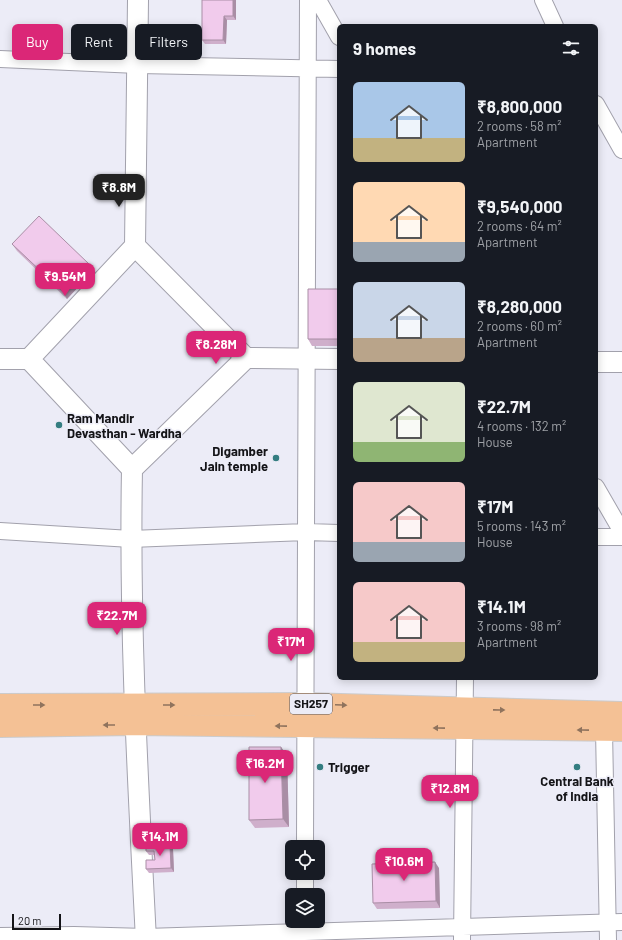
<!DOCTYPE html>
<html lang="en">
<head>
<meta charset="utf-8">
<style>
  body { margin:0; font-family:Barlow,sans-serif; background:#20242c; color:#f1f3f6; height:100vh; display:flex; flex-direction:column; font-size:15px; white-space:nowrap }
  * { box-sizing:border-box; margin:0 }
  p { font-size:13px; color:#9ea1a6 }
  .icon { flex:none; width:22px; height:22px; fill:none; stroke:currentColor; stroke-width:2; stroke-linecap:round; stroke-linejoin:round }
  .map { position:relative; flex:1; overflow:hidden }
  .details { position:absolute; left:337px; top:24px; width:261px; height:656px; display:flex; flex-direction:column; background:#171b24; border-radius:6px; box-shadow:0 2px 10px #0003 }
  .details>* { flex:none }
  .hud { position:absolute; left:12px; top:24px; width:265px; height:36px; display:flex; gap:8px }
  .buttons { position:absolute; left:285px; top:840px; display:grid; gap:8px }
  .buttons a { display:grid; place-items:center; width:40px; height:40px; border-radius:6px; background:#171b24; box-shadow:0 2px 10px #0003; font-size:20px }
  .scale { position:absolute; left:12px; bottom:10px; width:49px; box-sizing:border-box; padding-left:4px; border:2px solid #141418; border-top:0; font-size:11px; line-height:14px; white-space:nowrap; color:#141418; -webkit-text-stroke:3px #ececf7; paint-order:stroke }
  .price { position:absolute; translate:-50% -34px; padding:0 9px; border-radius:8px; background:#db2777; color:#fff; font-size:13px; line-height:26px; filter:drop-shadow(0 1px 2px #0008) }
  .price::after { content:''; position:absolute; left:50%; top:24px; width:12px; height:9px; margin-left:-6px; background:inherit; clip-path:polygon(0 0,100% 0,50% 100%) }
  .price.selected { background:#222; color:#fff }
  ul { padding:0; list-style:none }
  li { display:flex; align-items:center; gap:12px; height:100px; padding:0 16px }
  li span { display:grid; place-items:center; flex:none; width:112px; height:80px; border-radius:6px; color:#555 }
  li>.icon { margin-inline-start:auto }
  span .icon { width:48px; height:48px; fill:#fffc; stroke-width:1 }
  li b { font-size:17px }
  h2 { display:flex; justify-content:space-between; align-items:center; height:48px; padding:0 16px; font-size:17px }
  .pill { padding:0 14px; border-radius:6px; background:#171b24; box-shadow:0 2px 10px #0003; font-size:14px; line-height:36px }
  .pill.selected { background:#db2777; color:#fff }
  .map>svg:first-child { display:block }
  .lines { fill:none; stroke-linecap:round; stroke-linejoin:round }
  .minor-casing { stroke:#a2a1ac; stroke-width:18 }
  .tertiary-casing { stroke:#a2a1ac; stroke-width:22 }
  .primary-casing { stroke:#cbcbcc; stroke-width:24 }
  .minor { stroke:#fff; stroke-width:16 }
  .tertiary { stroke:#fff; stroke-width:20 }
  .primary { stroke:#f4c195; stroke-width:22 }
  .wall { fill:#cfafcb }
  .shaded-wall { fill:#a98ea5 }
  .building { fill:#f1cbec; stroke:#a98ea5 }
  .oneway { fill:#8f735d }
  .poi-dot { fill:#347d81; stroke:#ececf7; stroke-width:1.5 }
  .labels { text-anchor:middle; stroke-width:3; stroke-linejoin:round; paint-order:stroke }
  .shield { fill:#ececf7; stroke:#55555b; stroke-width:1 }
  .shield-label { font-size:12px; font-weight:bold; fill:#141418 }
  .poi-label { font-size:13px; font-weight:bold; fill:#141418; stroke:#ececf7; text-anchor:start }
</style>
</head>
<body>
<div class="map">
<svg width="622" height="940" viewBox="0 0 622 940">
  <rect width="100%" height="100%" fill="#ececf7"/>
  <g class="lines">
    <defs>
      <path id="minor" d="M318 0 339 37
        M543 0 555 26
        M0 59 138 65 339 69
        M596 104 622 150
        M596 487 622 532
        M0 531 131 539 306 532 308 0
        M596 537H622
        M604 730 608 940
        M305 847 306 532 339 533
        M305 873V895
        M0 936 74 935 146 937 622 922
        M462 940 465 678"/>
      <path id="tertiary" d="M138 0 135 246 246 358
        M0 359H29L135 246
        M29 359 132 469C129 626 138 783 146 940
        M596 362H622
        M132 469 246 358 339 359"/>
      <path id="primary" d="M0 705 305 704 622 713
        M0 726 135 724 622 730"/>
    </defs>
    <use href="#minor" class="minor-casing"/>
    <use href="#tertiary" class="tertiary-casing"/>
    <use href="#primary" class="primary-casing"/>
    <use href="#minor" class="minor"/>
    <use href="#tertiary" class="tertiary"/>
    <use href="#primary" class="primary"/>
  </g>
  <path class="wall" d="M202 0H236V20H227L226 44H205L202 40Z
    M12 244 89 264 94 270 67 299 17 251Z
    M339 289V346H312L308 339Z
    M287 755 289 827 255 828 249 820Z
    M173 849 174 872 149 873 146 869 155 860 154 855H149L146 851Z
    M439 868 440 908 377 909 373 903Z"/>
  <path class="shaded-wall" d="M233 0H236V20L233 16Z
    M224 16 227 20 226 44 223 40Z
    M89 264 94 270 67 299 63 292Z
    M281 747 287 755 289 827 283 819Z
    M170 845 173 849 174 872 171 868Z
    M435 862 439 868 440 908 436 901Z"/>
  <path class="building" d="M202 0H233V16H224L223 40H202Z
    M39 216 89 264 63 292 12 244Z
    M308 289H339V339H308Z
    M249 747H281L283 819 249 820Z
    M170 845 171 868 146 869V860H155L154 851H146V846Z
    M435 862 436 901 373 903 372 864Z"/>
  <defs><path id="oneway-solid" d="M-6-.8H1V-3.2L6.5 0L1 3.2V.8H-6Z"/></defs>
  <g class="oneway">
    <use href="#oneway-solid" transform="translate(39 705)"/>
    <use href="#oneway-solid" transform="translate(169 705)"/>
    <use href="#oneway-solid" transform="translate(341 705) rotate(2)"/>
    <use href="#oneway-solid" transform="translate(499 710) rotate(1)"/>
    <use href="#oneway-solid" transform="translate(109 725) rotate(180)"/>
    <use href="#oneway-solid" transform="translate(281 726) rotate(-179)"/>
    <use href="#oneway-solid" transform="translate(439 728) rotate(-179)"/>
    <use href="#oneway-solid" transform="translate(583 730) rotate(-179)"/>
  </g>
  <g class="poi-dot">
    <circle cx="59" cy="425" r="4"/>
    <circle cx="276" cy="458" r="4"/>
    <circle cx="320" cy="767" r="4"/>
    <circle cx="577" cy="767" r="4"/>
  </g>
  <g class="labels">
    <rect class="shield" x="290" y="694" width="42" height="20" rx="3"/>
    <g class="shield-label">
      <text x="311" y="708">SH257</text>
    </g>
    <g class="poi-label">
      <text x="67" y="423">Ram Mandir<tspan x="67" dy="15">Devasthan - Wardha</tspan></text>
      <text x="268" y="456" text-anchor="end">Digamber<tspan x="268" dy="15">Jain temple</tspan></text>
      <text x="328" y="772">Trigger</text>
      <text x="577" y="786" text-anchor="middle">Central Bank<tspan x="577" dy="15">of India</tspan></text>
    </g>
  </g>
</svg>
<div class="buttons">
<a><svg class="icon" aria-label="locate" viewBox="0 0 24 24"><circle cx="12" cy="12" r="6"/><path d="M12 2v4M12 18v4M2 12h4M18 12h4"/></svg></a>
<a><svg class="icon" aria-label="layers" viewBox="0 0 24 24"><path d="M12 4l9 5-9 5-9-5zM3 14l9 5 9-5"/></svg></a>
</div>
<div class="scale">20 m</div>
<b class="price selected" style="left:119px;top:208px">₹8.8M</b>
<b class="price" style="left:65px;top:297px">₹9.54M</b>
<b class="price" style="left:216px;top:365px">₹8.28M</b>
<b class="price" style="left:117px;top:636px">₹22.7M</b>
<b class="price" style="left:291px;top:662px">₹17M</b>
<b class="price" style="left:265px;top:784px">₹16.2M</b>
<b class="price" style="left:450px;top:809px">₹12.8M</b>
<b class="price" style="left:160px;top:857px">₹14.1M</b>
<b class="price" style="left:404px;top:882px">₹10.6M</b>
<div class="hud">
<a class="pill selected">Buy</a>
<a class="pill">Rent</a>
<a class="pill">Filters</a>
</div>
<section class="details">
<h2>9 homes<svg class="icon" aria-label="filters" viewBox="0 0 24 24"><path d="M4 7h16M4 17h16"/><circle cx="9" cy="7" r="2"/><circle cx="15" cy="17" r="2"/></svg></h2>
<ul>
<li><span style="background:linear-gradient(#a9c7e8 70%,#c2b280 0)"><svg class="icon" aria-label="home" viewBox="0 0 24 24"><path d="M3 11l9-7 9 7M6 9v11h12V9"/></svg></span><div><b>₹8,800,000</b><p>2 rooms · 58 m²</p><p>Apartment</p></div></li>
<li><span style="background:linear-gradient(#ffd9b3 75%,#9aa5b1 0)"><svg class="icon" aria-label="home" viewBox="0 0 24 24"><path d="M3 11l9-7 9 7M6 9v11h12V9"/></svg></span><div><b>₹9,540,000</b><p>2 rooms · 64 m²</p><p>Apartment</p></div></li>
<li><span style="background:linear-gradient(#c9d6e8 70%,#b9a48a 0)"><svg class="icon" aria-label="home" viewBox="0 0 24 24"><path d="M3 11l9-7 9 7M6 9v11h12V9"/></svg></span><div><b>₹8,280,000</b><p>2 rooms · 60 m²</p><p>Apartment</p></div></li>
<li><span style="background:linear-gradient(#dfe7d0 75%,#8fb573 0)"><svg class="icon" aria-label="home" viewBox="0 0 24 24"><path d="M3 11l9-7 9 7M6 9v11h12V9"/></svg></span><div><b>₹22.7M</b><p>4 rooms · 132 m²</p><p>House</p></div></li>
<li><span style="background:linear-gradient(#f6c9c9 75%,#9aa5b1 0)"><svg class="icon" aria-label="home" viewBox="0 0 24 24"><path d="M3 11l9-7 9 7M6 9v11h12V9"/></svg></span><div><b>₹17M</b><p>5 rooms · 143 m²</p><p>House</p></div></li>
<li><span style="background:linear-gradient(#f6c9c9 75%,#c2b280 0)"><svg class="icon" aria-label="home" viewBox="0 0 24 24"><path d="M3 11l9-7 9 7M6 9v11h12V9"/></svg></span><div><b>₹14.1M</b><p>3 rooms · 98 m²</p><p>Apartment</p></div></li>
</ul>
</section>
</div>
</body>
</html>
